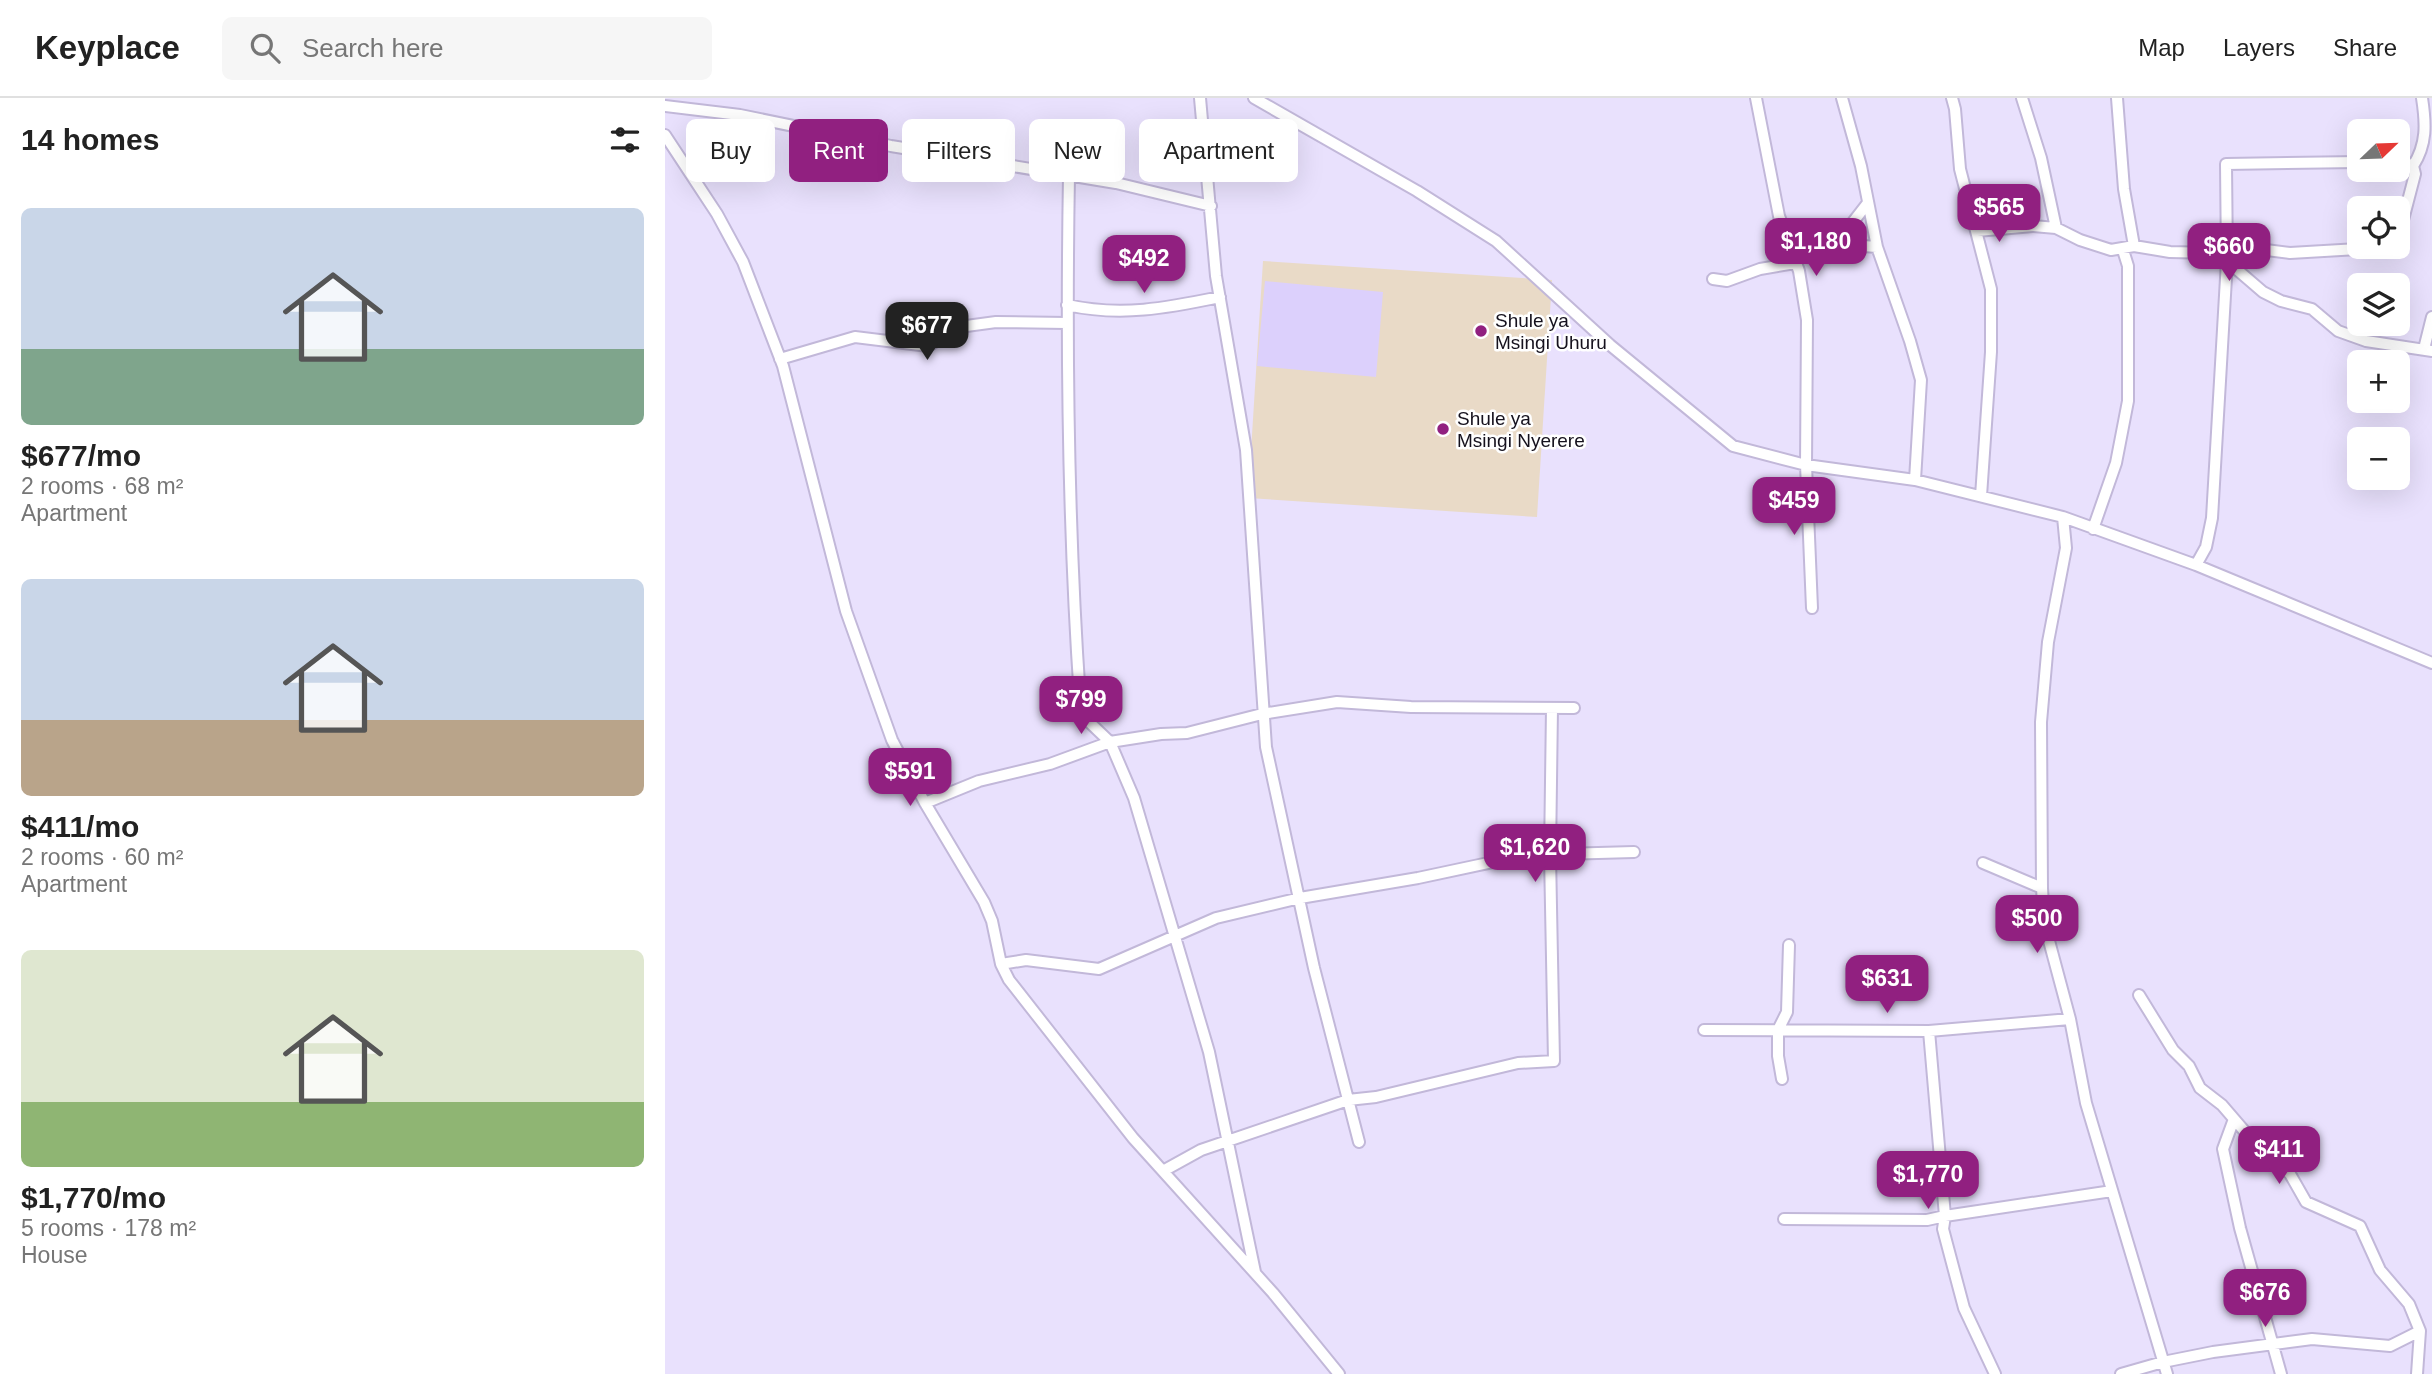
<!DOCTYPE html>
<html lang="en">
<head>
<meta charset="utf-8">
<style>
  body { margin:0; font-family:Helvetica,sans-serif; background:#f6f6f6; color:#222; height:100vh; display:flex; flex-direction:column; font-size:26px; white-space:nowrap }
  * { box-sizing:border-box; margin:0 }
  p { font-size:23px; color:#767676 }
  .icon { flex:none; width:38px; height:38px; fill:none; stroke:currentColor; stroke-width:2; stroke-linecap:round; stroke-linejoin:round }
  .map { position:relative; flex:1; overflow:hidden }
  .details { display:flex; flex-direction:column; background:#fff; width:665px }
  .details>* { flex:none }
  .top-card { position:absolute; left:21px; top:21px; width:665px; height:63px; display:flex; gap:14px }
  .needle { width:46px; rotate:67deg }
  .buttons { position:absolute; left:1682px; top:21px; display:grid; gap:14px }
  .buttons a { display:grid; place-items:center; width:63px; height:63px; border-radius:10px; background:#fff; box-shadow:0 7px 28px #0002; font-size:35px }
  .price { position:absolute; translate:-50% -60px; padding:0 16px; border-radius:14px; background:#912080; color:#fff; font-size:23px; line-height:46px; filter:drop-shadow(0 2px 4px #0008) }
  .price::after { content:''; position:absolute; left:50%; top:42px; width:21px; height:16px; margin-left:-10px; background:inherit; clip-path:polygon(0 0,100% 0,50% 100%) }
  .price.selected { background:#222; color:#fff }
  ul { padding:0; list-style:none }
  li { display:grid; align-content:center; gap:14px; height:371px; padding:0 21px }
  li span { display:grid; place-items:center; height:217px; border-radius:10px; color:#555 }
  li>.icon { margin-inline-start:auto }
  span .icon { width:126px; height:126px; fill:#fffc; stroke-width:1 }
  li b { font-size:30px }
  h2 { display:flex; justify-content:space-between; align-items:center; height:84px; padding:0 21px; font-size:30px }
  .tag { padding:0 24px; border-radius:10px; background:#fff; box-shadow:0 7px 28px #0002; font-size:24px; line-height:63px }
  .tag.selected { background:#912080; color:#fff }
  header { display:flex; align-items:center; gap:42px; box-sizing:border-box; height:98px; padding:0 35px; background:#fff; border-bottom:2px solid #e0e0e0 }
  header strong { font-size:33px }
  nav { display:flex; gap:38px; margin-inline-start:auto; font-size:24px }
  .search { width:490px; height:63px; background:#f6f6f6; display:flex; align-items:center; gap:18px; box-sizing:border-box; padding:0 24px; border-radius:10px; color:#767676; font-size:26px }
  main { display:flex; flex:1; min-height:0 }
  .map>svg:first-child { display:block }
  .education { fill:#e9dac7 }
  .green { fill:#dcd0fc }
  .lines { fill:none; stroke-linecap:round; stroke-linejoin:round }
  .street-casing { stroke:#c2b8d9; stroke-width:14 }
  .street { stroke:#fff; stroke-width:10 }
  .poi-dot { fill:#912080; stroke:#fff; stroke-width:2.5 }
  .labels { text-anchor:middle; stroke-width:5; stroke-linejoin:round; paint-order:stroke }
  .poi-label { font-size:19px; fill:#15111d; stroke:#fff; text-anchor:start }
</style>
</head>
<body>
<header>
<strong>Keyplace</strong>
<div class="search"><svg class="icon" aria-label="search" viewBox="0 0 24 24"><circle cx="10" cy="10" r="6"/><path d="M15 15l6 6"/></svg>Search here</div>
<nav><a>Map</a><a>Layers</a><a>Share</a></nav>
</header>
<main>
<section class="details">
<h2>14 homes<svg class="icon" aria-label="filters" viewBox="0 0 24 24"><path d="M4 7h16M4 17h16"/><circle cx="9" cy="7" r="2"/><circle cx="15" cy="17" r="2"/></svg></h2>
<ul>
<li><span style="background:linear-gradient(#c9d6e8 65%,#7fa58c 0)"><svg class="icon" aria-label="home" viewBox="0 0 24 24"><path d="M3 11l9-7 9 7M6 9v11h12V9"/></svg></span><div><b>$677/mo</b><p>2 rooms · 68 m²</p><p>Apartment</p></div></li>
<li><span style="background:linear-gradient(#c9d6e8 65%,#b9a48a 0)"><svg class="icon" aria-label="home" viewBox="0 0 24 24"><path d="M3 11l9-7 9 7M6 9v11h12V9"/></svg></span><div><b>$411/mo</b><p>2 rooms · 60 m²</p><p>Apartment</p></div></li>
<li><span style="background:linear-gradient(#dfe7d0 70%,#8fb573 0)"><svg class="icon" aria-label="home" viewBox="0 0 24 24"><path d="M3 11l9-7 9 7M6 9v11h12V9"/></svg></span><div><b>$1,770/mo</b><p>5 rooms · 178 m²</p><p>House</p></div></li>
</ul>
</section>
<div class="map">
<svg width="1767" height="1276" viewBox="0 0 1767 1276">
  <rect width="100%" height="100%" fill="#e9e1fd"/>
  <path class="education" d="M598 163 887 182 872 419 583 400Z"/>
  <path class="green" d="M600 183 718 194 711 279 592 268Z"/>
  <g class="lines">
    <defs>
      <path id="street" d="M535 0 551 178 581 352 601 649 649 870 694 1044
        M589 0 752 93 831 143 945 247 1068 348 1141 367 1250 382 1398 419 1531 467 1767 565
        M1091 0 1114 118 1134 173 1142 222 1141 367 1147 510
        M1177 0 1196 68 1212 149 1245 243 1256 282 1250 382
        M1287 0 1290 11 1295 71 1326 191V254L1316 398
        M1357 0 1376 60 1391 130
        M1452 0 1459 91 1469 148
        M0 8 75 17 226 48 451 85 546 108
        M0 37 52 116 78 164 118 268 181 513 227 642 260 705 319 804 327 823 336 866 344 882 468 1040 608 1195 674 1276
        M1732 64H1739L1748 68 1750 76 1732 145
        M1748 68C1762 46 1761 26 1757 0
        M404 77C401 252 403 427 415 601L422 622 445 644 469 700 544 954 590 1174
        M1312 133 1368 128 1391 130 1415 142 1446 152 1469 148 1505 154 1548 155 1562 163 1598 194 1616 203 1647 211 1673 233 1701 243 1767 253
        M1171 146 1202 106
        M1562 147 1625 155 1727 149
        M1126 152 1171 146 1212 149
        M1048 181 1062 183 1095 171 1130 165
        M402 207C456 219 502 210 555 199
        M1759 251 1767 219
        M115 261 190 239 263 248 294 229 331 224 402 225
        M1398 419 1401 450 1383 544 1376 624 1377 790 1379 824 1405 921 1421 1005 1502 1276
        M1428 431 1451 365 1463 303V168L1458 152
        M1531 467 1541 449 1547 420 1562 163 1561 66 1694 64
        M260 705 314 683 385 666 445 644 496 636 522 635 597 616 672 604 746 609 909 610
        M1318 765 1377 790
        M336 866 361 862 434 871 551 820 635 800 753 780 861 757 969 754
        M1474 897 1508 952 1524 968 1535 990 1557 1007 1594 1050 1625 1076 1641 1104 1695 1128 1715 1172 1744 1206 1755 1233 1752 1276
        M1039 932 1264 933 1405 921
        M1264 933 1280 1118 1278 1131 1299 1210 1330 1276
        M1117 981 1113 958V932L1122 914 1124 847
        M1569 1021 1558 1051 1575 1130 1616 1276
        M498 1073 536 1052 683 1002 711 999 853 965 889 963 885 757 887 610
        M1119 1121 1262 1122 1280 1118 1447 1093
        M1456 1276 1498 1264 1548 1254 1647 1241 1725 1248 1755 1233"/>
    </defs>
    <use href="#street" class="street-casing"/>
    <use href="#street" class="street"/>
  </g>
  <g class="poi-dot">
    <circle cx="816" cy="233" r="7"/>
    <circle cx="778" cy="331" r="7"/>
  </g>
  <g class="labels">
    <g class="poi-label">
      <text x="830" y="229">Shule ya<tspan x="830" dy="22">Msingi Uhuru</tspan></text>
      <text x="792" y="327">Shule ya<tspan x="792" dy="22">Msingi Nyerere</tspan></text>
    </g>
  </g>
</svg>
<div class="buttons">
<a><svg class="needle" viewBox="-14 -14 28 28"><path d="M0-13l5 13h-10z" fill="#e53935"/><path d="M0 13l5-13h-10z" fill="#767676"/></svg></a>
<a><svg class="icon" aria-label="locate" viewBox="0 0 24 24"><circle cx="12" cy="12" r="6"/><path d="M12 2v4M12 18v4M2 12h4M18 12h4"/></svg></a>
<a><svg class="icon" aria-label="layers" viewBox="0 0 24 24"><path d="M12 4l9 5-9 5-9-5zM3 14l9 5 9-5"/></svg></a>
<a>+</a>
<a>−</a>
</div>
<b class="price" style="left:1334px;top:146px">$565</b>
<b class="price" style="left:1151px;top:180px">$1,180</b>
<b class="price" style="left:1564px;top:185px">$660</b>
<b class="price" style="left:479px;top:197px">$492</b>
<b class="price selected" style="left:262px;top:264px">$677</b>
<b class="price" style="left:1129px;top:439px">$459</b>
<b class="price" style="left:416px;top:638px">$799</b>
<b class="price" style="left:245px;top:710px">$591</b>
<b class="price" style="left:870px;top:786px">$1,620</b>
<b class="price" style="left:1372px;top:857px">$500</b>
<b class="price" style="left:1222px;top:917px">$631</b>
<b class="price" style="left:1614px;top:1088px">$411</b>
<b class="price" style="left:1263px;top:1113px">$1,770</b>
<b class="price" style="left:1600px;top:1231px">$676</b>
<div class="top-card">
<a class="tag">Buy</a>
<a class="tag selected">Rent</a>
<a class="tag">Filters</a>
<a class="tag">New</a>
<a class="tag">Apartment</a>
</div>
</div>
</main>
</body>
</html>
